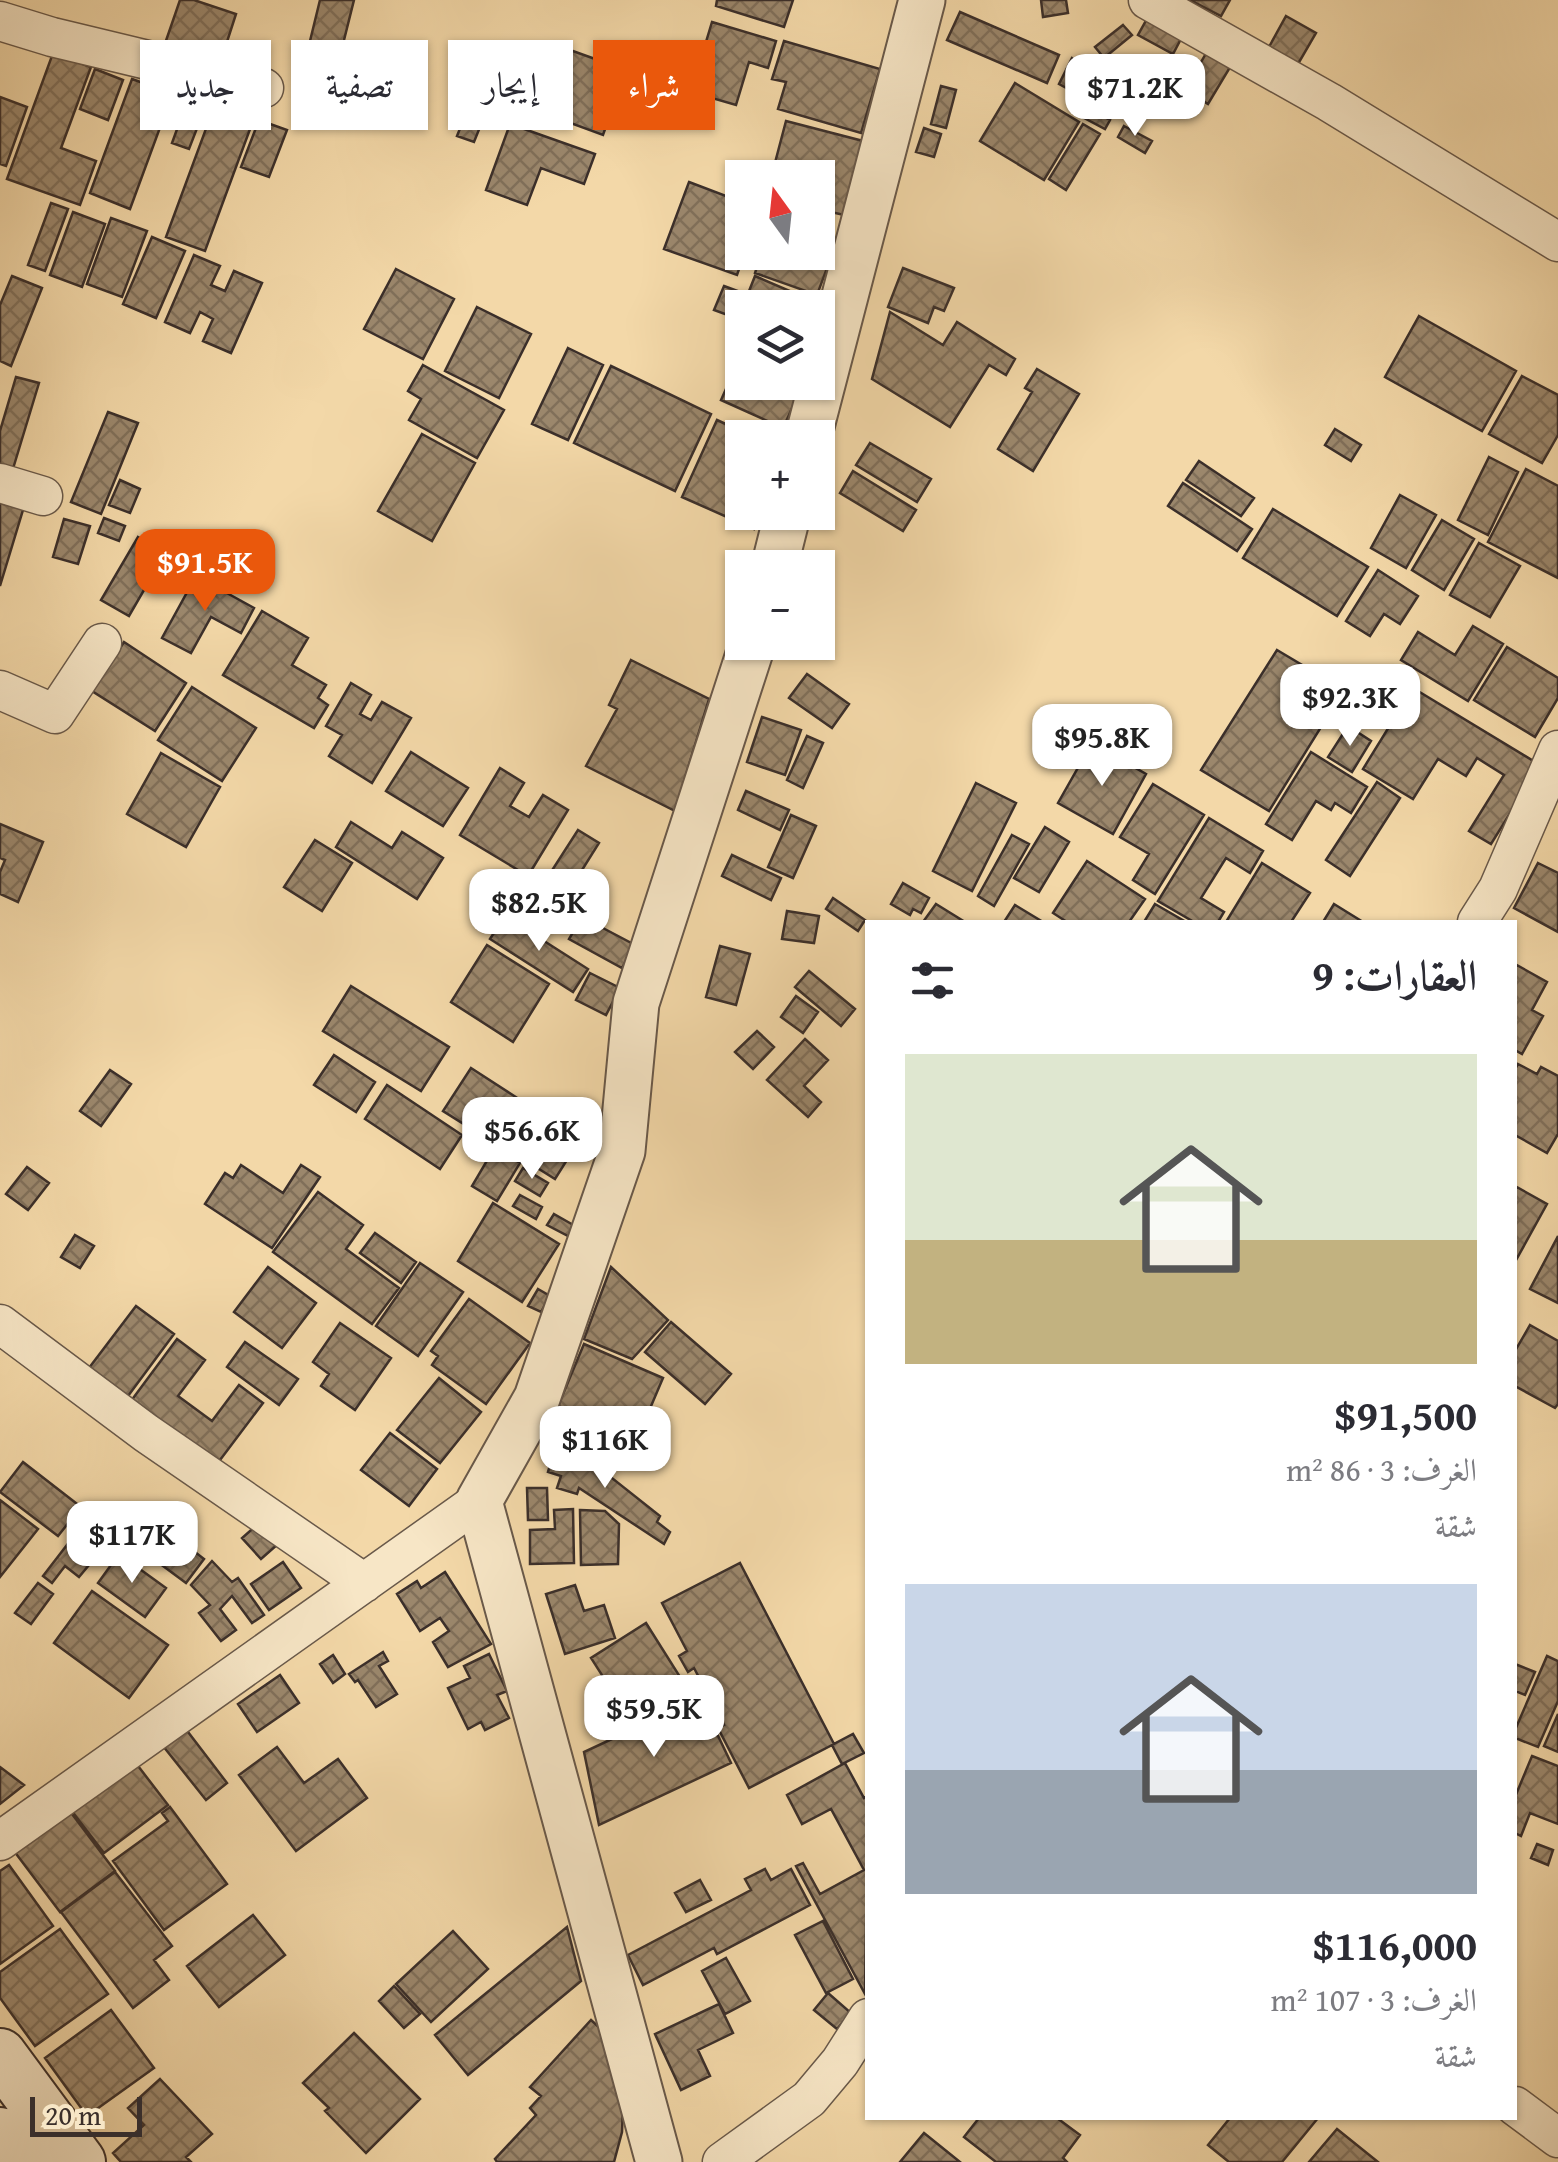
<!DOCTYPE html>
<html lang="ar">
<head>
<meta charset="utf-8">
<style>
  body { margin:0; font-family:"Gentium Book Plus",Amiri,serif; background:#f7f7f7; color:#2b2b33; direction:rtl; height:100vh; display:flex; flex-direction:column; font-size:38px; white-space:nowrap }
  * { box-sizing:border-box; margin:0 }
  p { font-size:32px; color:#7c7c81 }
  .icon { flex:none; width:55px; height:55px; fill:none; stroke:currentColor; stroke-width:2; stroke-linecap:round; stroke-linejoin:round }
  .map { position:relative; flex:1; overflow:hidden; direction:ltr }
  .drawer { position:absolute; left:865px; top:920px; width:652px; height:1200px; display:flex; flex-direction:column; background:#fff; border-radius:0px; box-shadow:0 2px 8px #0004; direction:rtl }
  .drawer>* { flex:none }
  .hud { position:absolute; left:30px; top:40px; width:685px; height:90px; direction:rtl; display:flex; gap:20px }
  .needle { width:65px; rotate:345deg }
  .controls { position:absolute; left:725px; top:160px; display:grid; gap:20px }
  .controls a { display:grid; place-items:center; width:110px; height:110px; border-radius:0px; background:#fff; box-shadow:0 2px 8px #0004; font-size:50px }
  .scale { position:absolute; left:30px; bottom:25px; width:112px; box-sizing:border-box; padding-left:10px; border:5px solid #3b2f2a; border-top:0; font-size:28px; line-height:35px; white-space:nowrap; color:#3b2f2a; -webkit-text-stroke:8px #f7e6c6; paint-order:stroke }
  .price { position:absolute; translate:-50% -85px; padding:0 22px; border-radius:20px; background:#fff; color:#222; font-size:32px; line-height:65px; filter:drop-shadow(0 2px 5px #0008) }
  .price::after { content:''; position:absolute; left:50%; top:60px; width:30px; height:22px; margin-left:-15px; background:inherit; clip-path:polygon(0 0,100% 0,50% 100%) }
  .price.current { background:#ea580c; color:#fff }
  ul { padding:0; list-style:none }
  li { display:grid; align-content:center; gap:20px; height:530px; padding:0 40px }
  li span { display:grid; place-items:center; height:310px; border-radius:0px; color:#555 }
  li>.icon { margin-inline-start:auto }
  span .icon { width:180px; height:180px; fill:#fffc; stroke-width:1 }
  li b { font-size:42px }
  h2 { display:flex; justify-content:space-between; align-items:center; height:120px; padding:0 40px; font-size:42px }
  .pill { padding:0 35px; border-radius:0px; background:#fff; box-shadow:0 2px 8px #0004; font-size:35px; line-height:90px }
  .pill.current { background:#ea580c; color:#fff }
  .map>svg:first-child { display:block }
  .building { fill:url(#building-cross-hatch); stroke:#3b2f2a; stroke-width:2.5 }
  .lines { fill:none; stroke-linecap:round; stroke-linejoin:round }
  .minor-casing { stroke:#69594a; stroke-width:41 }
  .tertiary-casing { stroke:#69594a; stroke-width:49 }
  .secondary-casing { stroke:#3b2f2a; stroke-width:56 }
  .minor { stroke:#f7e6c6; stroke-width:38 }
  .tertiary { stroke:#f7e6c6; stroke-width:45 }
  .secondary { stroke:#f7e6c6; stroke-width:52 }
</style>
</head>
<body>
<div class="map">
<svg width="1558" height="2162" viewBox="0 0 1558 2162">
  <defs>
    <pattern id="building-cross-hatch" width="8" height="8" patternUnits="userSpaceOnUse" patternTransform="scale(2.5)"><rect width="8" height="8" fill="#9b876c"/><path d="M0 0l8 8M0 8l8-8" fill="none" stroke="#806f59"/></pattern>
  </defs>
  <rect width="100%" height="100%" fill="#f3d8a8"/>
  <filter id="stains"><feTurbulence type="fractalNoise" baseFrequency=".002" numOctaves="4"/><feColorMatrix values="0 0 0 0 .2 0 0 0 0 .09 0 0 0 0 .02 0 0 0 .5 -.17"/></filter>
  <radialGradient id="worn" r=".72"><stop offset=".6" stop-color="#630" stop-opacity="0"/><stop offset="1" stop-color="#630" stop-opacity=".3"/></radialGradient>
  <path class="building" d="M180 0H194L236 14 215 79 159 61Z
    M320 0H354L342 48 310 41Z
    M717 0H793L784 27 716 6Z
    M1041 0H1066L1068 13 1043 17Z
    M1190 0H1230L1221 16Z
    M960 12 1059 55 1047 83 947 40Z
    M1286 16 1316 33 1298 64 1269 47Z
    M1148 17 1183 35 1173 54 1138 35Z
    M712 22 776 41 768 68 749 62 736 105 691 92Z
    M1123 25 1132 35 1104 58 1095 47Z
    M784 41 880 69 861 133 778 109 786 82 772 79Z
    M570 50 626 70 603 135 546 114Z
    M1208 50 1232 64 1208 104 1185 90Z
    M53 53 91 67 61 148 96 161 80 205 7 179Z
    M1072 58 1085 65 1072 91 1059 84Z
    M95 69 123 80 108 120 80 109Z
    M132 79 157 88 150 108 165 114 130 209 90 193Z
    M1015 83 1079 122 1044 180 980 141Z
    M941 86 956 90 946 128 931 124Z
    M162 90 182 97 177 110 158 104Z
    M0 97 27 107 6 166 0 164Z
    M188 99 206 105 189 149 172 143Z
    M1078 103 1110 120 1105 129 1073 112Z
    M214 107 253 121 205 251 166 237Z
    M259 120 287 130 269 177 241 167Z
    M463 121 480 127 474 142 457 136Z
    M786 121 863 141 844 215 818 209V178H771Z
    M510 124 595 154 584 184 541 168 527 205 486 190Z
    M1083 124 1100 134 1066 190 1049 179Z
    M1124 126 1152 141 1145 153 1118 137Z
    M924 128 941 134 934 157 916 152Z
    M689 182 742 202V252H745L737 275 664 249Z
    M51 203 68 209 45 271 28 265Z
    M73 212 105 224 82 287 50 275Z
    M111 218 147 231 122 297 87 284Z
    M152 237 185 251 156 318 123 304Z
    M818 238 836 244 817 295 755 273 762 252H818Z
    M194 255 220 266 211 285 225 291 234 271 262 283 231 353 203 341 213 319 200 312 190 333 165 322Z
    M903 268 954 288 944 311 934 307 928 323 888 307Z
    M396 269 454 299 423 359 364 329Z
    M12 276 42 288 11 366 0 361V305Z
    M755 276 820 304 818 311V308H742V315L740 314Z
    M724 286 743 293 733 317 714 310Z
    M477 307 531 334 499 398 445 371Z
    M890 312 943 345 957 322 1015 359 1006 375 989 365 950 427 872 379Z
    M1419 316 1516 371 1482 431 1385 377Z
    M568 348 603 365 568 440 532 424Z
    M742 353V382H804L783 428 721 400Z
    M423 365 504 410 477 458 409 420 421 399 408 391Z
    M611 366 711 414 675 491 574 443Z
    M1037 369 1079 394 1033 471 998 449 1032 392 1025 388Z
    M1522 376 1558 395V435L1542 463 1489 434Z
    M16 377 39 383 12 472 0 468V431Z
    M108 412 138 423 101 514 71 502Z
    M717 420 756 438H742V512H761L754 529 682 497Z
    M1335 429 1361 445 1351 461 1325 445Z
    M422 434 475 463 432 541 378 511Z
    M870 443 931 479 917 502 856 465Z
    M1489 457 1518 472 1488 535 1458 520Z
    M1199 461 1254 498 1241 516 1186 480Z
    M1526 469 1558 486V578L1488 542Z
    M853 471 916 510 903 531 840 493Z
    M120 480 140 489 130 513 109 505Z
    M1183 483 1252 529 1237 551 1168 506Z
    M1400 495 1436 515 1406 568 1371 548Z
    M26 500 0 586V502Z
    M1273 509 1368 567 1337 616 1243 558Z
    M104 518 125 526 119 541 98 533Z
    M64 519 90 526 78 564 53 557Z
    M1442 520 1474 539 1444 590 1412 570Z
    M138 537 166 552 129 616 101 600Z
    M1479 543 1520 566 1490 617 1450 595Z
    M1378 570 1418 596 1400 624 1384 614 1370 636 1346 621Z
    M196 576 254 608 241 633 211 617 191 653 162 638Z
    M262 611 308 638 292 665 326 685 318 698 328 705 314 728 223 675Z
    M1473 626 1503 644 1468 701 1401 660 1418 632 1455 655Z
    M124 642 186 683 155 731 92 691Z
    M1507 647 1558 678V698L1535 737 1474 700Z
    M1277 650 1344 690 1269 811 1201 770Z
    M631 660 709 699 675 811 586 766 617 709 609 705Z
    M807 674 849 704 832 728 789 698Z
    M351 683 371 695 360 714 371 720 382 702 411 718 372 783 329 756 342 735 326 726Z
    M192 687 256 728 222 781 158 740Z
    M1413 688 1540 765 1491 844 1469 831 1504 775 1477 758 1466 776 1438 759 1413 799 1363 769Z
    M762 717 801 730 785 775 747 762Z
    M1348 726 1371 741 1352 772 1328 757Z
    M807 736 823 743 803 788 787 780Z
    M1092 743 1146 774 1113 834 1058 803Z
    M411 752 468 788 443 826 386 791Z
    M1311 752 1367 787 1351 813 1335 803 1331 810 1316 801 1292 840 1266 824Z
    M161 753 220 787 186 847 127 814Z
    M500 768 524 783 510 806 529 817 543 795 568 810 528 876 460 835Z
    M1377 782 1400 798 1350 876 1326 860Z
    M976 783 1016 803 972 891 933 871Z
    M1153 784 1204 815 1155 894 1133 880 1149 854 1120 837Z
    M746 791 789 810 780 830 738 810Z
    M791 815 816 826 793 878 768 867Z
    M1209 818 1263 851 1250 873 1226 858 1201 898 1224 912 1218 922H1194L1158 901Z
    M351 822 392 848 402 832 443 858 417 899 336 847Z
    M0 824 43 842 18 902 0 894V872L5 860 0 858Z
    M1045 827 1069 842 1039 892 1014 878Z
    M578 830 599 843 562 902 540 889Z
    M1012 835 1029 844 994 906 978 896Z
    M315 840 352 863 322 911 284 887Z
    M732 855 781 878 771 900 722 876Z
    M1087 861 1145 899 1129 922H1067L1053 913Z
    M1262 863 1310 893 1291 922H1226Z
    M1538 863 1558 873V932L1514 908Z
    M903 883 929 898 921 913 913 909 910 915 891 904Z
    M833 898 865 920 858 931 826 909Z
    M936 904 965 922H923Z
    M1155 904 1186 922H1144Z
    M1334 904 1363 922H1323Z
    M1015 905 1043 922H1004Z
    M787 911 819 916 814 943 782 939Z
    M505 916 588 969 573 992 490 939Z
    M582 917 635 945 622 968 569 939Z
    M487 945 549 984 513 1042 451 1002Z
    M720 946 750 954 736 1005 706 997Z
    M1515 964 1547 982 1532 1010 1543 1016 1522 1054 1515 1050Z
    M809 971 855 1009 841 1026 795 987Z
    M590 973 620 988 606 1015 576 1000Z
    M351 986 449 1047 421 1091 323 1031Z
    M796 996 818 1012 803 1033 781 1017Z
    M757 1031 774 1047 753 1069 735 1052Z
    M805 1039 828 1060 804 1086 821 1102 808 1117 767 1080Z
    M334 1055 375 1082 356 1112 314 1085Z
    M1518 1064 1537 1074 1541 1067 1558 1076V1134L1547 1153 1515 1135V1069Z
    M471 1068 522 1101 494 1143 443 1111Z
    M110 1070 131 1084 101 1126 80 1111Z
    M387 1085 462 1135 440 1169 365 1119Z
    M519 1117 545 1133 539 1143 567 1160 555 1179 501 1145Z
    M495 1147 520 1163 497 1201 472 1186Z
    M241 1165 283 1193 301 1165 320 1177 272 1248 205 1204 225 1173 233 1178Z
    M27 1167 49 1183 28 1210 6 1194Z
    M523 1168 548 1183 540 1196 515 1181Z
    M1515 1186 1547 1204 1515 1262Z
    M318 1192 363 1225 346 1249 399 1288 372 1324 273 1252Z
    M520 1195 542 1207 536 1219 513 1206Z
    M493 1203 559 1244 522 1302 458 1261Z
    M554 1214 575 1226 570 1237 547 1225Z
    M375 1233 416 1262 401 1283 360 1253Z
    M75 1235 94 1246 80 1268 61 1257Z
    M1558 1236V1303L1530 1289Z
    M420 1263 463 1292 418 1356 376 1326Z
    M268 1267 316 1303 282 1348 234 1312Z
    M611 1267 668 1320 632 1359 584 1339Z
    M538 1289 550 1296 541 1312 528 1306Z
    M469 1299 530 1343 486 1404 432 1365 438 1356 431 1351Z
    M136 1306 174 1334 128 1396 89 1368Z
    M671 1322 731 1374 705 1404 645 1352Z
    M340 1323 391 1358 355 1410 321 1386 329 1374 313 1362Z
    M1530 1325 1558 1341V1404L1555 1408 1515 1386V1351Z
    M177 1339 205 1360 178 1396 212 1421 239 1385 263 1403 217 1464 131 1401Z
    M245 1342 298 1379 279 1405 227 1367Z
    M584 1344 663 1378 637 1439 558 1406Z
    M439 1378 481 1412 440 1463 397 1430Z
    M563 1413 599 1428 588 1453 559 1441 565 1426 559 1423Z
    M390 1433 437 1469 409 1506 361 1470Z
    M555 1448 588 1459 660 1516 657 1522 670 1532 664 1544 579 1488 577 1494 557 1488 561 1476 548 1472Z
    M23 1462 81 1507 58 1536 0 1492Z
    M527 1488H547L548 1520H528Z
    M0 1500 38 1529 0 1577Z
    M573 1509 574 1563 530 1564V1530L555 1529 554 1510Z
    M580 1510 605 1511 619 1524 618 1564 581 1565Z
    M258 1524 277 1545 261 1559 242 1538Z
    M80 1528 104 1547 79 1577 65 1566 52 1583 43 1576Z
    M178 1539 204 1559 186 1583 159 1563Z
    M119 1554 166 1588 145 1617 98 1583Z
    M212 1561 232 1582 238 1578 264 1615 252 1623 232 1596 220 1609 236 1630 221 1641 199 1613 210 1605 191 1585Z
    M283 1562 301 1588 269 1610 251 1584Z
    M740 1563 834 1744 749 1788 718 1728 724 1725 694 1668 688 1672 679 1656 687 1651 662 1603Z
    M445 1572 491 1644 448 1667 433 1642 449 1631 440 1618 420 1631 397 1594 417 1581 421 1588Z
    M38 1583 53 1594 31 1624 15 1613Z
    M575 1585 584 1611 604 1605 615 1638 565 1654 546 1594Z
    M92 1591 168 1645 129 1698 54 1643Z
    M646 1623 687 1688 632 1722 591 1658Z
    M383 1652 388 1661 379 1666 397 1694 376 1707 358 1680 355 1682 349 1674Z
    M489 1654 507 1691 497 1695 509 1718 485 1730 481 1722 468 1729 448 1688 470 1678 464 1666Z
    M333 1655 345 1674 333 1683 320 1664Z
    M1547 1656 1558 1661V1701L1538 1747 1515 1738V1730Z
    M1515 1664 1535 1672 1525 1695 1515 1691Z
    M280 1675 299 1703 257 1732 238 1704Z
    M700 1698 731 1763 599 1825 584 1752Z
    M1558 1714V1752L1544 1746Z
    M185 1728 227 1783 206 1800 163 1746Z
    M853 1734 864 1753 842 1764 832 1745Z
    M277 1747 304 1783 338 1759 367 1798 296 1851 239 1775Z
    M1532 1756 1558 1766V1824L1530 1813 1521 1836 1515 1833V1797Z
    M135 1762 168 1805 104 1853 71 1810Z
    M845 1763 864 1798 868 1796 865 1994 796 1866 803 1863 820 1894 864 1870 831 1809 802 1824 787 1795Z
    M0 1767 24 1785 0 1804Z
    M170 1807 227 1884 164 1930 113 1861 168 1821 162 1813Z
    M69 1810 115 1871 60 1912 14 1851Z
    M1537 1844 1553 1850 1548 1865 1531 1858Z
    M9 1865 53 1926 0 1964V1871Z
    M765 1869 771 1880 791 1869 810 1905 717 1954 714 1948 643 1985 628 1955 751 1890 745 1879Z
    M115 1872 172 1946 154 1960 169 1980 133 2008 61 1912Z
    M700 1880 711 1900 686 1912 675 1893Z
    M253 1915 285 1955 219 2007 187 1966Z
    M823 1921 853 1979 826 1993 795 1935Z
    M567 1927 581 1981 468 2075 435 2035Z
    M60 1929 108 1994 35 2046 0 1998V1972Z
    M453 1931 488 1969 431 2022 396 1984Z
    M726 1958 750 2001 725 2014 702 1971Z
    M394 1986 420 2014 404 2028 379 2001Z
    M828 1993 851 2013 837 2029 814 2010Z
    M719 2004 733 2033 698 2050 710 2076 681 2090 655 2034Z
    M111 2010 154 2068 87 2116 45 2058Z
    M591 2020 603 2031 623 2106 622 2132 614 2162H497L495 2159 536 2115 530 2108 541 2096 530 2087Z
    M354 2033 420 2099 366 2153 325 2111 329 2108 303 2083Z
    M160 2079 212 2134 186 2157 191 2162H121L113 2153 144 2125 128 2108Z
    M979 2118H1057L1080 2135 1063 2158 1067 2162H996L964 2137Z
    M1230 2118H1318L1282 2162H1229L1208 2145Z
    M1337 2129 1378 2162H1309Z
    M924 2133 960 2162H900Z"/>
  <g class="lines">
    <defs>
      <path id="minor" d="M1148 0 1329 102 1558 242
        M0 21 52 37 264 88
        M0 483 43 496
        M0 690 55 714 102 643
        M1477 922 1498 889 1558 750
        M0 1324 146 1433 364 1583
        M0 1841 479 1501
        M1515 2106 1558 2138
        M722 2162 809 2099 840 2062 868 2018"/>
      <path id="tertiary" d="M808 438 922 0
        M774 568 788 512
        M659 2162 479 1501 537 1398 622 1151 636 1003 753 642"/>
      <path id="secondary" d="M0 2055 79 2162
        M0 2134 22 2162"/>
    </defs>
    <use href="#minor" class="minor-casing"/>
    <use href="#tertiary" class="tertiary-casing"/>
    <use href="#secondary" class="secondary-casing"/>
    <use href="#minor" class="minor"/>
    <use href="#tertiary" class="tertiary"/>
    <use href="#secondary" class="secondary"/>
  </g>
  <rect width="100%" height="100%" filter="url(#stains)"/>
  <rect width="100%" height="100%" fill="url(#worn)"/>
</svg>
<div class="controls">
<a><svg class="needle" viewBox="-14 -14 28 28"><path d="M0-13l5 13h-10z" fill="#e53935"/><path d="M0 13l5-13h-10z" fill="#7c7c81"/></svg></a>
<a><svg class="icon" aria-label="layers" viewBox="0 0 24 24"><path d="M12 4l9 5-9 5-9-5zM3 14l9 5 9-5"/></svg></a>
<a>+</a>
<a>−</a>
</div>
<div class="scale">20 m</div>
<b class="price" style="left:1135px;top:139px">$71.2K</b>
<b class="price current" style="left:205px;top:614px">$91.5K</b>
<b class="price" style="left:1350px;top:749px">$92.3K</b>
<b class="price" style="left:1102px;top:789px">$95.8K</b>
<b class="price" style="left:539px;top:954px">$82.5K</b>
<b class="price" style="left:532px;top:1182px">$56.6K</b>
<b class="price" style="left:605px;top:1491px">$116K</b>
<b class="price" style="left:132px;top:1586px">$117K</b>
<b class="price" style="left:654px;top:1760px">$59.5K</b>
<div class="hud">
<a class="pill current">شراء</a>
<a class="pill">إيجار</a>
<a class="pill">تصفية</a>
<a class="pill">جديد</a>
</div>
<section class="drawer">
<h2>العقارات: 9<svg class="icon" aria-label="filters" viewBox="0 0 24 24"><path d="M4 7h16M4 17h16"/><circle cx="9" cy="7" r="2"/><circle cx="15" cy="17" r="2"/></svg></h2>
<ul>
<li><span style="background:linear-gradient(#dfe7d0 60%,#c2b280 0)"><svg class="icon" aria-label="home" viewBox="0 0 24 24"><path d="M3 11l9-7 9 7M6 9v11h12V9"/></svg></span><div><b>$91,500</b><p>الغرف: 3 · 86 m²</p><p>شقة</p></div></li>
<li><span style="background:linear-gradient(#c9d6e8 60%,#9aa5b1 0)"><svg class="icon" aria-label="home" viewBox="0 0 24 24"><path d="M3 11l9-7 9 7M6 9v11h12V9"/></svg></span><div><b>$116,000</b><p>الغرف: 3 · 107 m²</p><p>شقة</p></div></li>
</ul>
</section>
</div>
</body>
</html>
